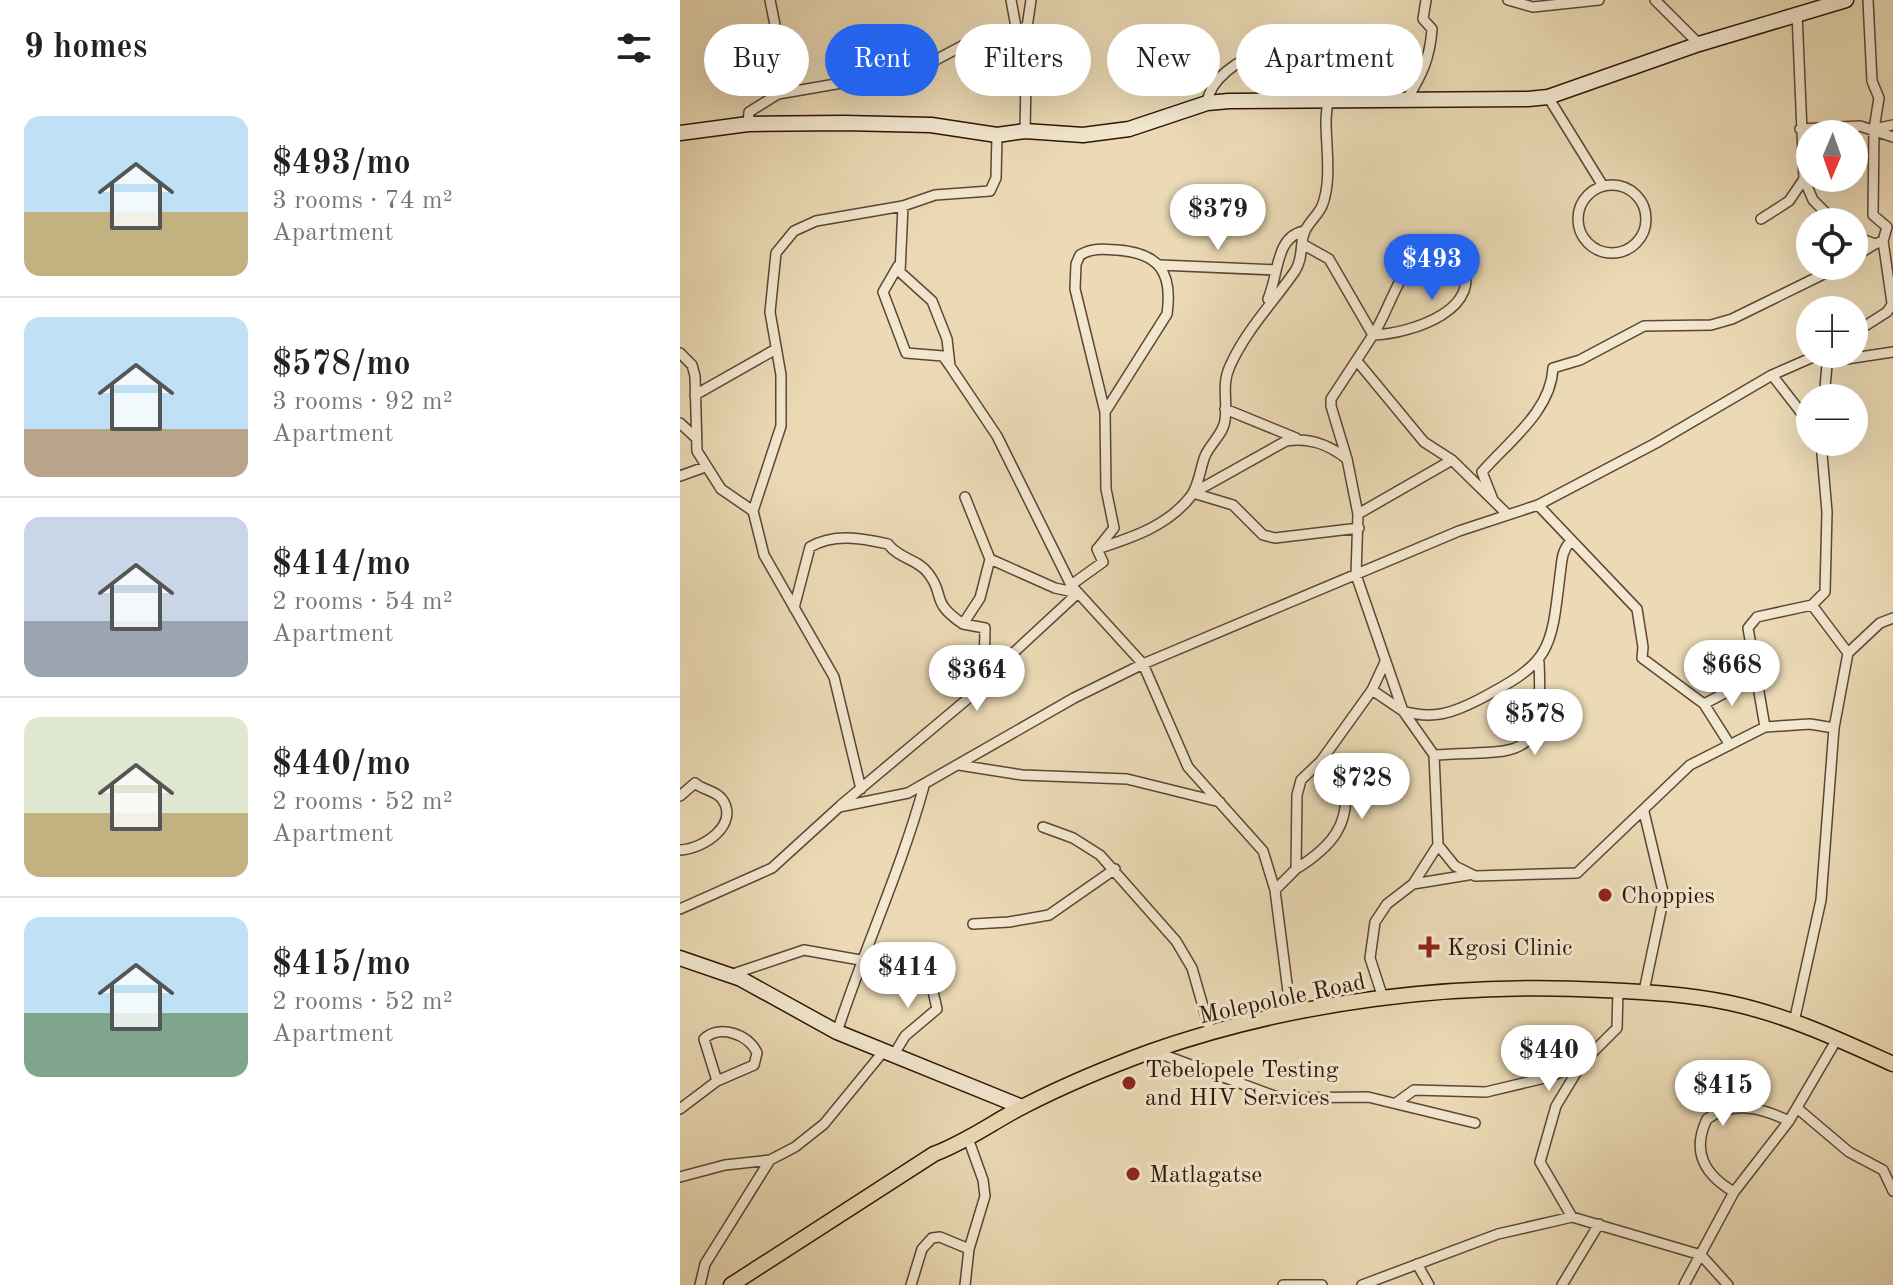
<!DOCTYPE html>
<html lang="en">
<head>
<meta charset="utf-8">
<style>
  body { margin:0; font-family:"Old Standard TT",serif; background:#f2f2f2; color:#222; height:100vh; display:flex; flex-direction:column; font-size:30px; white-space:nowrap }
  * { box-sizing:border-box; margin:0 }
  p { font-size:26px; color:#767676 }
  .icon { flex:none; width:44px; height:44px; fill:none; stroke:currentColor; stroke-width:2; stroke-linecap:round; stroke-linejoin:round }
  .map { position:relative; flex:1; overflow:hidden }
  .drawer { display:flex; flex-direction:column; background:#fff; width:680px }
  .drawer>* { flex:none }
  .hud { position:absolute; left:24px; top:24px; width:760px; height:72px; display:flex; gap:16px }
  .needle { width:52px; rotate:182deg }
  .buttons { position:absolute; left:1116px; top:120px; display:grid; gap:16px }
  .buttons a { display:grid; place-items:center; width:72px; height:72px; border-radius:50%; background:#fff; box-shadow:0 8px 32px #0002; font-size:40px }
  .price { position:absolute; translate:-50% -68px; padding:0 18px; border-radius:28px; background:#fff; color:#222; font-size:26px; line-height:52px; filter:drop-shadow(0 2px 4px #0008) }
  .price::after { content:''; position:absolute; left:50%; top:48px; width:24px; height:18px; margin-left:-12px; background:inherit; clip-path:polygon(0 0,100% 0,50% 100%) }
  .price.current { background:#2563eb; color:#fff }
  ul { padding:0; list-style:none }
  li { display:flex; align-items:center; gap:24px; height:200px; padding:0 24px }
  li+li { border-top:2px solid #e0e0e0 }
  li span { display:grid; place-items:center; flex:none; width:224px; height:160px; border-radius:16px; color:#555 }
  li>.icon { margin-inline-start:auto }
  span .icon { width:96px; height:96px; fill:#fffc; stroke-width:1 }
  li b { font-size:34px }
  h2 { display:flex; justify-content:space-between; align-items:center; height:96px; padding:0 24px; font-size:34px }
  .chip { padding:0 28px; border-radius:36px; background:#fff; box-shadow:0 8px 32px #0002; font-size:28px; line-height:72px }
  .chip.current { background:#2563eb; color:#fff }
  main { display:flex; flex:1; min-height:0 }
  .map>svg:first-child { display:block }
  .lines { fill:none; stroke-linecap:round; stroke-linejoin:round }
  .street-casing { stroke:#5d4634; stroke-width:12 }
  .secondary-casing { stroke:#2e1509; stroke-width:17 }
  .primary-casing { stroke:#2e1509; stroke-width:17 }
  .street { stroke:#f2e7cf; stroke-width:9 }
  .secondary { stroke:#f2e7cf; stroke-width:14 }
  .primary { stroke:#ebdab5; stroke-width:14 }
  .poi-dot { fill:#8f2418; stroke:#f2e7cf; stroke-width:3 }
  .labels { text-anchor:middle; stroke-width:6; stroke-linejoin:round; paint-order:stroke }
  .poi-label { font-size:24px; fill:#2e1509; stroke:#f2e7cf; text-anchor:start }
  .street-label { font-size:24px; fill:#2e1509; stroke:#f2e7cf }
</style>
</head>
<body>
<main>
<section class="drawer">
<h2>9 homes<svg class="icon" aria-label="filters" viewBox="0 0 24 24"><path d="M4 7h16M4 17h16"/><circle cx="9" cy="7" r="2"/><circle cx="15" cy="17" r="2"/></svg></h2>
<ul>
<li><span style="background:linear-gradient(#bfe0f5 60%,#c2b280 0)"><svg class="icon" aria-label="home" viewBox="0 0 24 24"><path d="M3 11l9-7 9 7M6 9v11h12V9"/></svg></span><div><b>$493/mo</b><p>3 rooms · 74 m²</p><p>Apartment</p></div></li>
<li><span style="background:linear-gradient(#bfe0f5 70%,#b9a48a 0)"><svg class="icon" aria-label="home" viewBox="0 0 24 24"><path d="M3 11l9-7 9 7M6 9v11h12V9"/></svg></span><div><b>$578/mo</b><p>3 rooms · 92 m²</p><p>Apartment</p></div></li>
<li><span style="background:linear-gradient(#c9d6e8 65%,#9aa5b1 0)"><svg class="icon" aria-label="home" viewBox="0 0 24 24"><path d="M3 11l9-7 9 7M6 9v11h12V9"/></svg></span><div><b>$414/mo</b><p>2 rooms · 54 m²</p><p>Apartment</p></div></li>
<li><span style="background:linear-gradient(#dfe7d0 60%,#c2b280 0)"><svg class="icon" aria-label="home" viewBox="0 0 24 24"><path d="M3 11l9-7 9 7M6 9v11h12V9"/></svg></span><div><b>$440/mo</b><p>2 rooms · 52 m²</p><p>Apartment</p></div></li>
<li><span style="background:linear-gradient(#bfe0f5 60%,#7fa58c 0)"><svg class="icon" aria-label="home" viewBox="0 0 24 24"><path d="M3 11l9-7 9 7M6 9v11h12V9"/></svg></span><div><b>$415/mo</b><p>2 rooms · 52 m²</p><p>Apartment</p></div></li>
</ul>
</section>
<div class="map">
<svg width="1213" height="1285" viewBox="0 0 1213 1285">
  <rect width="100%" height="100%" fill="#ebdab5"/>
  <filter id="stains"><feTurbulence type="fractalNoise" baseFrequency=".0025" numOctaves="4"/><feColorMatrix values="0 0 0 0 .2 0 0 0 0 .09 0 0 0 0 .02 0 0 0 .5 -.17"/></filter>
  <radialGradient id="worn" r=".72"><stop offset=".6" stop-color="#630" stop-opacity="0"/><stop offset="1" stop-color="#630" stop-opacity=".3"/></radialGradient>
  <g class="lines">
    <defs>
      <path id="street" d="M90 0 96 30 98 94
        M331 0 336 27
        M828 0 853 7 919 0
        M975 0 1019 44
        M1188 0 1192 81 1199 98 1194 129 1193 215 1207 227 1203 241 1212 303
        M1117 13 1124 179 1133 200 1155 222
        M868 97 923 186
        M727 99C742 75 750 58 752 29L743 19 746 0
        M68 124 69 112 98 94 237 70 295 39 347 27
        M1120 129 1180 126 1213 137
        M1194 129 1213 125
        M345 131 347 27 351 0
        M898 219a34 34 0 1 1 68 0a34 34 0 1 1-68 0Z
        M223 206 220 272 252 301 267 339 270 366 317 436 391 585 463 664 508 767 583 851 595 890 611 1015
        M1081 219 1109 201 1124 179
        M1174 236 1195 244 1203 241
        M624 245 649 259 693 335 651 399V406L667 459 678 514 676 575 723 711C753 720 773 713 800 699 870 662 871 653 880 575 882 562 881 551 891 541
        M761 252 779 257C810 309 730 334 693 335 706 316 720 270 737 258 743 254 753 253 761 252Z
        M1174 257 1195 244
        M480 265 595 270
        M218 266 203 292 226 353 263 356 270 366
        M588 299C599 274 595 237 624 231
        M1174 333 1207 312 1213 303
        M0 353 12 365 15 376 17 451 41 489 73 511
        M677 361 744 442 772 460 826 513
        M1147 362 1213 352
        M1092 375 1130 424
        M15 395 96 349
        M1144 398 1148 354
        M545 409 616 438
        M0 423 14 436
        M0 476 25 467
        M513 493 553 505 583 535 595 538 679 528
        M513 493 606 441C629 437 648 444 667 459
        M285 497 310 559 375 588 398 593 391 585 423 562 417 549C451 538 488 526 511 496 519 485 520 469 525 456 530 444 544 433 545 420 548 401 541 385 550 366 566 330 593 303 615 271 624 257 619 244 625 231 629 222 638 215 642 206 652 181 646 148 646 121 646 107 652 85 649 73 635 22 533 56 527 103
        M813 500 802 472C829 441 871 411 873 368L900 360 964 326 1031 325 1052 319 1160 266
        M858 505 957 609 963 647 962 658 1024 704
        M678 514 772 460
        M418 548 434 528 426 489 425 412 395 289 396 264 400 255C412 248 423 249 437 250 479 253 493 272 487 314L425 412
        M114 608 130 547C154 533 181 538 208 544 219 559 238 559 248 573 266 595 249 601 283 624
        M1168 653 1200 623 1213 618
        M303 681 398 593
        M692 690 723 711 754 755 758 845 775 866 795 876 897 873 1010 765 1085 727 1130 724 1154 728
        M1085 727 1068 628 1077 617 1132 605
        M1050 745 1024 704 1077 676
        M754 755C841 749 864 766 859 662
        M279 765 342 775 447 779 540 802
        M181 789 154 677 84 555 73 511 101 426V375L90 312 96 253 114 231 136 221 223 206 255 195 310 191 316 178 317 135
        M0 796 15 783C22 790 35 790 42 799 60 824 24 849 0 850
        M161 805 291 696 304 673 305 628 283 624 300 598 310 559
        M363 827 393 838 420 855 496 941 512 968 531 1034
        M616 869C651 847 672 824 664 782L641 761
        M733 884 788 875
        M595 890 616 869 617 795 621 780 641 761 692 690 705 662
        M0 909 92 868 159 807 228 793 394 698 463 664 779 531 858 505 976 443 1092 375 1140 354
        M293 924 329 922 369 915 435 869
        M50 975 124 950 180 960
        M964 991 984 896 964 812
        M703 998 690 958 695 922 707 904 733 884 758 845
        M1114 1022 1141 900 1154 728 1168 653 1132 605 1145 592 1147 512 1141 442
        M157 1032C184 949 221 870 244 786
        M473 1051 600 1098 688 1097 795 1123
        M213 1056 225 1036 257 1009 247 965
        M716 1103 734 1090 806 1092 869 1077 902 1063 937 1028 938 990
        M1117 1108 1169 1152 1203 1170 1213 1191
        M0 1109 37 1081 74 1065 77 1053C69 1034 39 1024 24 1039L37 1081
        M0 1177 45 1165 90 1160 115 1147 144 1124 203 1052
        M1054 1192C1025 1175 1011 1152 1027 1119 1053 1100 1082 1108 1109 1121
        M892 1217 860 1162 876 1106 902 1063
        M737 1264 749 1285
        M20 1285 25 1264 90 1160
        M231 1285 242 1249 252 1238 260 1237 289 1249
        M285 1285 289 1249 305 1196 303 1180 289 1141
        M603 1285H642
        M682 1285 818 1234 892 1217 1021 1255 1048 1285
        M882 1285 919 1224
        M1004 1285 1054 1192 1109 1121 1157 1039"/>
      <path id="secondary" d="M0 133 68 124 164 123 251 125 317 135 345 131 403 135 449 129 527 103 549 101 848 99 868 97 1019 44 1166 0
        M0 958 61 979 157 1032 342 1107"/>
      <path id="primary" d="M51 1285 254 1154C290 1140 311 1123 344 1106 385 1085 428 1067 472 1051 616 1001 772 982 924 990 966 992 1008 994 1050 1003 1107 1015 1160 1040 1213 1064"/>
    </defs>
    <use href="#street" class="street-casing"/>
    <use href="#secondary" class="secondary-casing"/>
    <use href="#primary" class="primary-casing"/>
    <use href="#street" class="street"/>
    <use href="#secondary" class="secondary"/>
    <use href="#primary" class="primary"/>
  </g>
  <g class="poi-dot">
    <circle cx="925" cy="895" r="8"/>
    <path d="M745 935h8v8h8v8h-8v8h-8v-8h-8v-8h8z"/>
    <circle cx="449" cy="1083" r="8"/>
    <circle cx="453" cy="1174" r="8"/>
  </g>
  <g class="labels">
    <g class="poi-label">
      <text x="941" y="903">Choppies</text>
      <text x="767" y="955">Kgosi Clinic</text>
      <text x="465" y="1077">Tebelopele Testing<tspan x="465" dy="28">and HIV Services</tspan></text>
      <text x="469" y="1182">Matlagatse</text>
    </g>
    <g class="street-label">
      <text transform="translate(602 998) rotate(-12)" y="8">Molepolole Road</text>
    </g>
  </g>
  <rect width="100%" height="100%" filter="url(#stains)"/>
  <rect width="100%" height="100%" fill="url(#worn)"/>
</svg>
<div class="buttons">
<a><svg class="needle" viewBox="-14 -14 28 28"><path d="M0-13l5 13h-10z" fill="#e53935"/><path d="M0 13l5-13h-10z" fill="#767676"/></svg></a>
<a><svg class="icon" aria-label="locate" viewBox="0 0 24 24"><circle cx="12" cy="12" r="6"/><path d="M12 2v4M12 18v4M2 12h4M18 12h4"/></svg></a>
<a>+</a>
<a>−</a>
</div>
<b class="price" style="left:538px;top:252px">$379</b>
<b class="price current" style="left:752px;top:302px">$493</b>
<b class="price" style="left:1052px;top:708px">$668</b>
<b class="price" style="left:297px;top:713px">$364</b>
<b class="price" style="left:855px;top:757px">$578</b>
<b class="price" style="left:682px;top:821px">$728</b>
<b class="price" style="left:228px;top:1010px">$414</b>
<b class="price" style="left:869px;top:1093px">$440</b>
<b class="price" style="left:1043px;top:1128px">$415</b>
<div class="hud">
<a class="chip">Buy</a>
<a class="chip current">Rent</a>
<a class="chip">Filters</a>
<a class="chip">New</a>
<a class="chip">Apartment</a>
</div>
</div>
</main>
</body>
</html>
